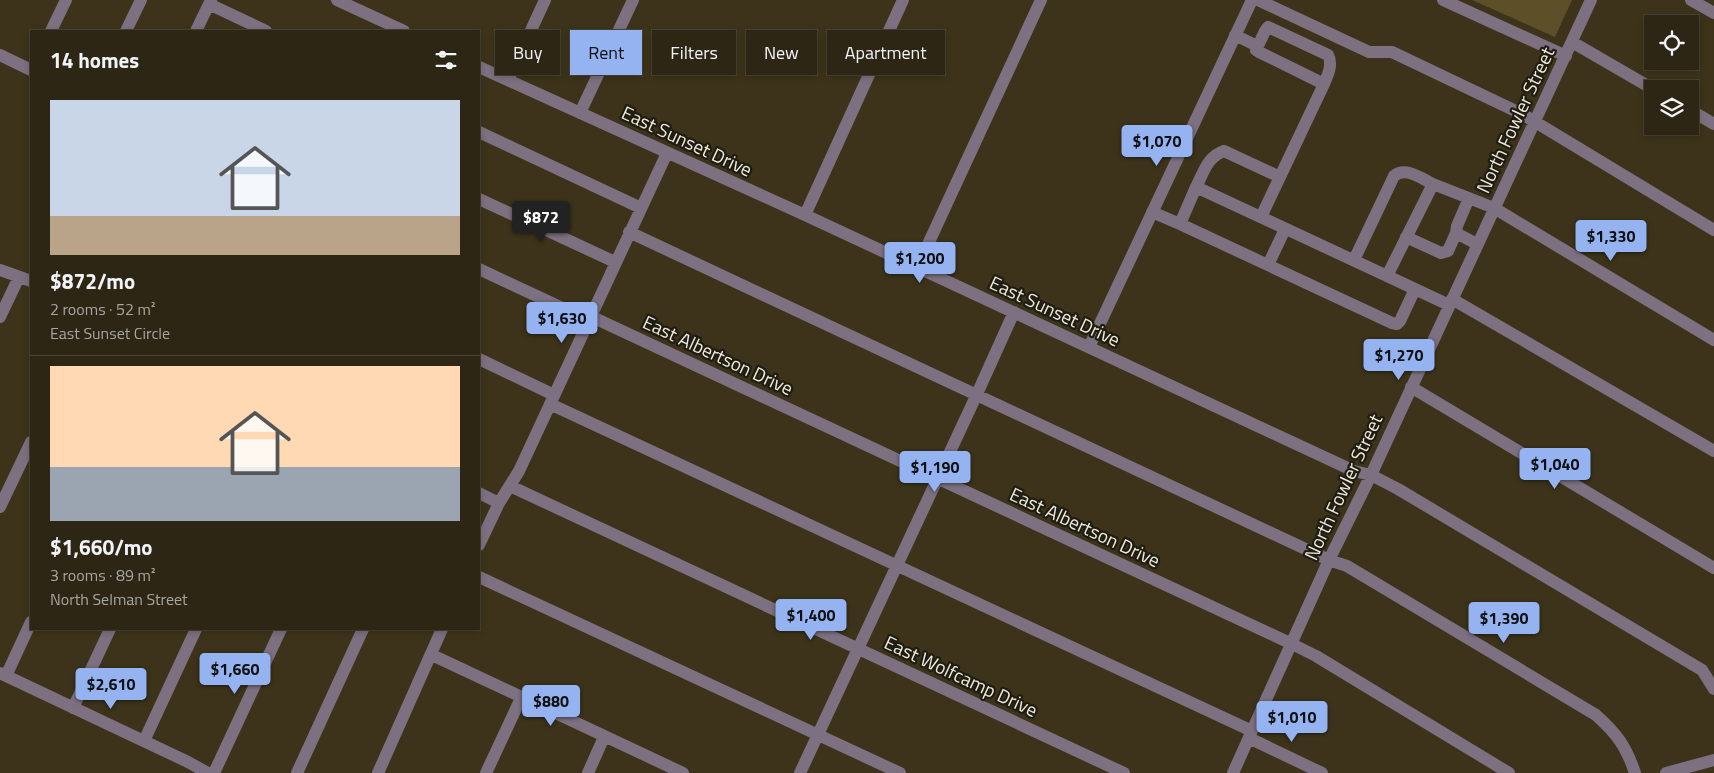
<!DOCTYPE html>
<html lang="en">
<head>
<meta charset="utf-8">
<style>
  body { margin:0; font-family:"Titillium Web",sans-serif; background:#393222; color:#f1f3f6; height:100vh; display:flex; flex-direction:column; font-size:19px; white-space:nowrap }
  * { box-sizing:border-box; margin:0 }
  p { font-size:16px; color:#a7a5a0 }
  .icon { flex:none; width:28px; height:28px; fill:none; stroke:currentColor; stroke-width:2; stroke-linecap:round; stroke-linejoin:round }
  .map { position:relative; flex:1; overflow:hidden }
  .side { position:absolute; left:30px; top:30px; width:450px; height:600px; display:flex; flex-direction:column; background:#2d2614; border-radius:0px; box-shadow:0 2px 8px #0003,0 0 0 1px #484334 }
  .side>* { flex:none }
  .top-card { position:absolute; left:495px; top:30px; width:475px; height:45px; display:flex; gap:10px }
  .buttons { position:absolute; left:1644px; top:15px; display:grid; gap:10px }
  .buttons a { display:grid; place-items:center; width:55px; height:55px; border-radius:0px; background:#2d2614; box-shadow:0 2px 8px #0003,0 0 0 1px #484334; font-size:25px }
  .price { position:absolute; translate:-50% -42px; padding:0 11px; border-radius:5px; background:#95b2f1; color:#111; font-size:16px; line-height:32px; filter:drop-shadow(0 1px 2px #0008) }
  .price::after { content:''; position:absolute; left:50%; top:30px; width:15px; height:11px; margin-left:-8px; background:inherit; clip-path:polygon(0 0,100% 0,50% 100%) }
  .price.current { background:#222; color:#fff }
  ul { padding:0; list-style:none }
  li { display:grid; align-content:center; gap:10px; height:265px; padding:0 20px }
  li+li { border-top:1px solid #484334 }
  li span { display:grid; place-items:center; height:155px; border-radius:0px; color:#555 }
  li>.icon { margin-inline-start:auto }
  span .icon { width:90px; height:90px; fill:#fffc; stroke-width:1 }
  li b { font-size:21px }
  h2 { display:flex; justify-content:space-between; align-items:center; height:60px; padding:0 20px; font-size:21px }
  .tag { padding:0 18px; border-radius:0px; background:#2d2614; box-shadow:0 2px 8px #0003,0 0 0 1px #484334; font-size:18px; line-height:45px }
  .tag.current { background:#95b2f1; color:#111 }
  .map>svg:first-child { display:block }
  .green { fill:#5d5028 }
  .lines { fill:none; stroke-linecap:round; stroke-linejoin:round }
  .minor { stroke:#7d7080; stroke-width:12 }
  .labels { text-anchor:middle; stroke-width:4.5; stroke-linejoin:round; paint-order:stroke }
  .street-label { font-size:19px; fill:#eee9da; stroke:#1f1c11 }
</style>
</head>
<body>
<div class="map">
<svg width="1714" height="773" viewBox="0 0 1714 773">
  <rect width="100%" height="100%" fill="#3c331a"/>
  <path class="green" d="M1472 0H1572L1555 37Z"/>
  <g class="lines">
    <path class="minor" d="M337 0 404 31
      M1258 0 1369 52H1392L1522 114 1714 230
      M1443 0 1566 56
      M1691 0 1714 13
      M209 4 266 31
      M51 31 66 0
      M126 31 141 0
      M196 31 211 0
      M1235 35 1257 46
      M1572 42 1653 89
      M0 55 31 70
      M479 67 805 215 1354 471 1371 475 1398 489 1702 670 1714 689
      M508 80 545 0
      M1690 110 1714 124
      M580 113 633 0
      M479 132 641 208
      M1433 184 1494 208 1714 340
      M1196 187C1204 172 1207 157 1224 151L1280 177
      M479 199 615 262
      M1152 212 1180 224
      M805 215 903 0
      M1261 217 1324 84C1328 75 1333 64 1328 55L1268 27 1265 31 1256 50 1259 52 1324 84
      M629 232 1329 560 1347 566 1596 715C1617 734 1626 746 1635 773
      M1456 233 1457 226 1469 198
      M1406 237 1441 253 1448 251 1456 233 1477 244
      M1354 260 1394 176C1405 166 1421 178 1433 184L1387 276
      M1268 265 1285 229
      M917 268 1041 0
      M479 269 588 320
      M0 270 31 281
      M1415 289 1400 321 1397 324 1392 323 1180 224 1196 187 1415 289 1449 305
      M1452 299 1714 451
      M590 316 1292 644 1316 656 1509 773
      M0 317 19 277
      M1089 347 1252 0
      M479 359 554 395
      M1411 387 1714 568
      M550 404 1252 731
      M510 486 1124 773
      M479 493 499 503
      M0 507 31 442
      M479 545 499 503 519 471 667 153
      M479 577 900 773
      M432 655 683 773
      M0 673 188 762 208 773
      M6 676 31 622
      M73 708 110 629
      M1249 738 1322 773
      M144 741 196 629
      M214 773 281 629
      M297 773 363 629
      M378 773 442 629
      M486 773 521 698
      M588 773 604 737
      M800 773 977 394 1014 312
      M1233 773 1329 560 1371 475 1591 0
      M1666 773 1714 760"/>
  </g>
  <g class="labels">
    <g class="street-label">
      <text transform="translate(1515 120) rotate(-65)" y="7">North Fowler Street</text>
      <text transform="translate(687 141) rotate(25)" y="7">East Sunset Drive</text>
      <text transform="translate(1055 311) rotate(25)" y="7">East Sunset Drive</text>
      <text transform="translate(718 355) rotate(25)" y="7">East Albertson Drive</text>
      <text transform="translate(1343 487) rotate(-65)" y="7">North Fowler Street</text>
      <text transform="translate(1085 527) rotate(25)" y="7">East Albertson Drive</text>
      <text transform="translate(961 676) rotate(25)" y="7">East Wolfcamp Drive</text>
    </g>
  </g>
</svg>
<div class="buttons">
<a><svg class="icon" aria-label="locate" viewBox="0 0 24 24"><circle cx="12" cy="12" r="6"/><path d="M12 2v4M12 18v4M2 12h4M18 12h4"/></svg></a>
<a><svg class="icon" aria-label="layers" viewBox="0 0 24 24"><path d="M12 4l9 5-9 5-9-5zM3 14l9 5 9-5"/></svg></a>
</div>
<b class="price" style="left:1157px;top:167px">$1,070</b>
<b class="price current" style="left:541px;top:243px">$872</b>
<b class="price" style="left:1611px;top:262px">$1,330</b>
<b class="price" style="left:920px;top:284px">$1,200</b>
<b class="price" style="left:562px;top:344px">$1,630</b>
<b class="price" style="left:1399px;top:381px">$1,270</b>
<b class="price" style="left:1555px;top:490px">$1,040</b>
<b class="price" style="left:935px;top:493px">$1,190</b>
<b class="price" style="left:811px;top:641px">$1,400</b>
<b class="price" style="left:1504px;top:644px">$1,390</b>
<b class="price" style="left:235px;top:695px">$1,660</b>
<b class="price" style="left:111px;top:710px">$2,610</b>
<b class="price" style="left:551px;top:727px">$880</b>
<b class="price" style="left:1292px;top:743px">$1,010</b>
<div class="top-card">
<a class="tag">Buy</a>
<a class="tag current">Rent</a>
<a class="tag">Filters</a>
<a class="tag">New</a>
<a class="tag">Apartment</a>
</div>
<section class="side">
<h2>14 homes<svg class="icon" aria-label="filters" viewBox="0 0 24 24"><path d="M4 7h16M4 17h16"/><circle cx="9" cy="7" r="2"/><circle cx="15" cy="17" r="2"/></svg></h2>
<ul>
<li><span style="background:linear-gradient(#c9d6e8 75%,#b9a48a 0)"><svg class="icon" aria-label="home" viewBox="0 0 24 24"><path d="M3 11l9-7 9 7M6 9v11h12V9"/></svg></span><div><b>$872/mo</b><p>2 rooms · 52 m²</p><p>East Sunset Circle</p></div></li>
<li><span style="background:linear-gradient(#ffd9b3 65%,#9aa5b1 0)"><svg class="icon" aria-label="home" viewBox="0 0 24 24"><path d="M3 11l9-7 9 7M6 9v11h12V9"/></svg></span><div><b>$1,660/mo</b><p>3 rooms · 89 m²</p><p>North Selman Street</p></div></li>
</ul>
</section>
</div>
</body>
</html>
